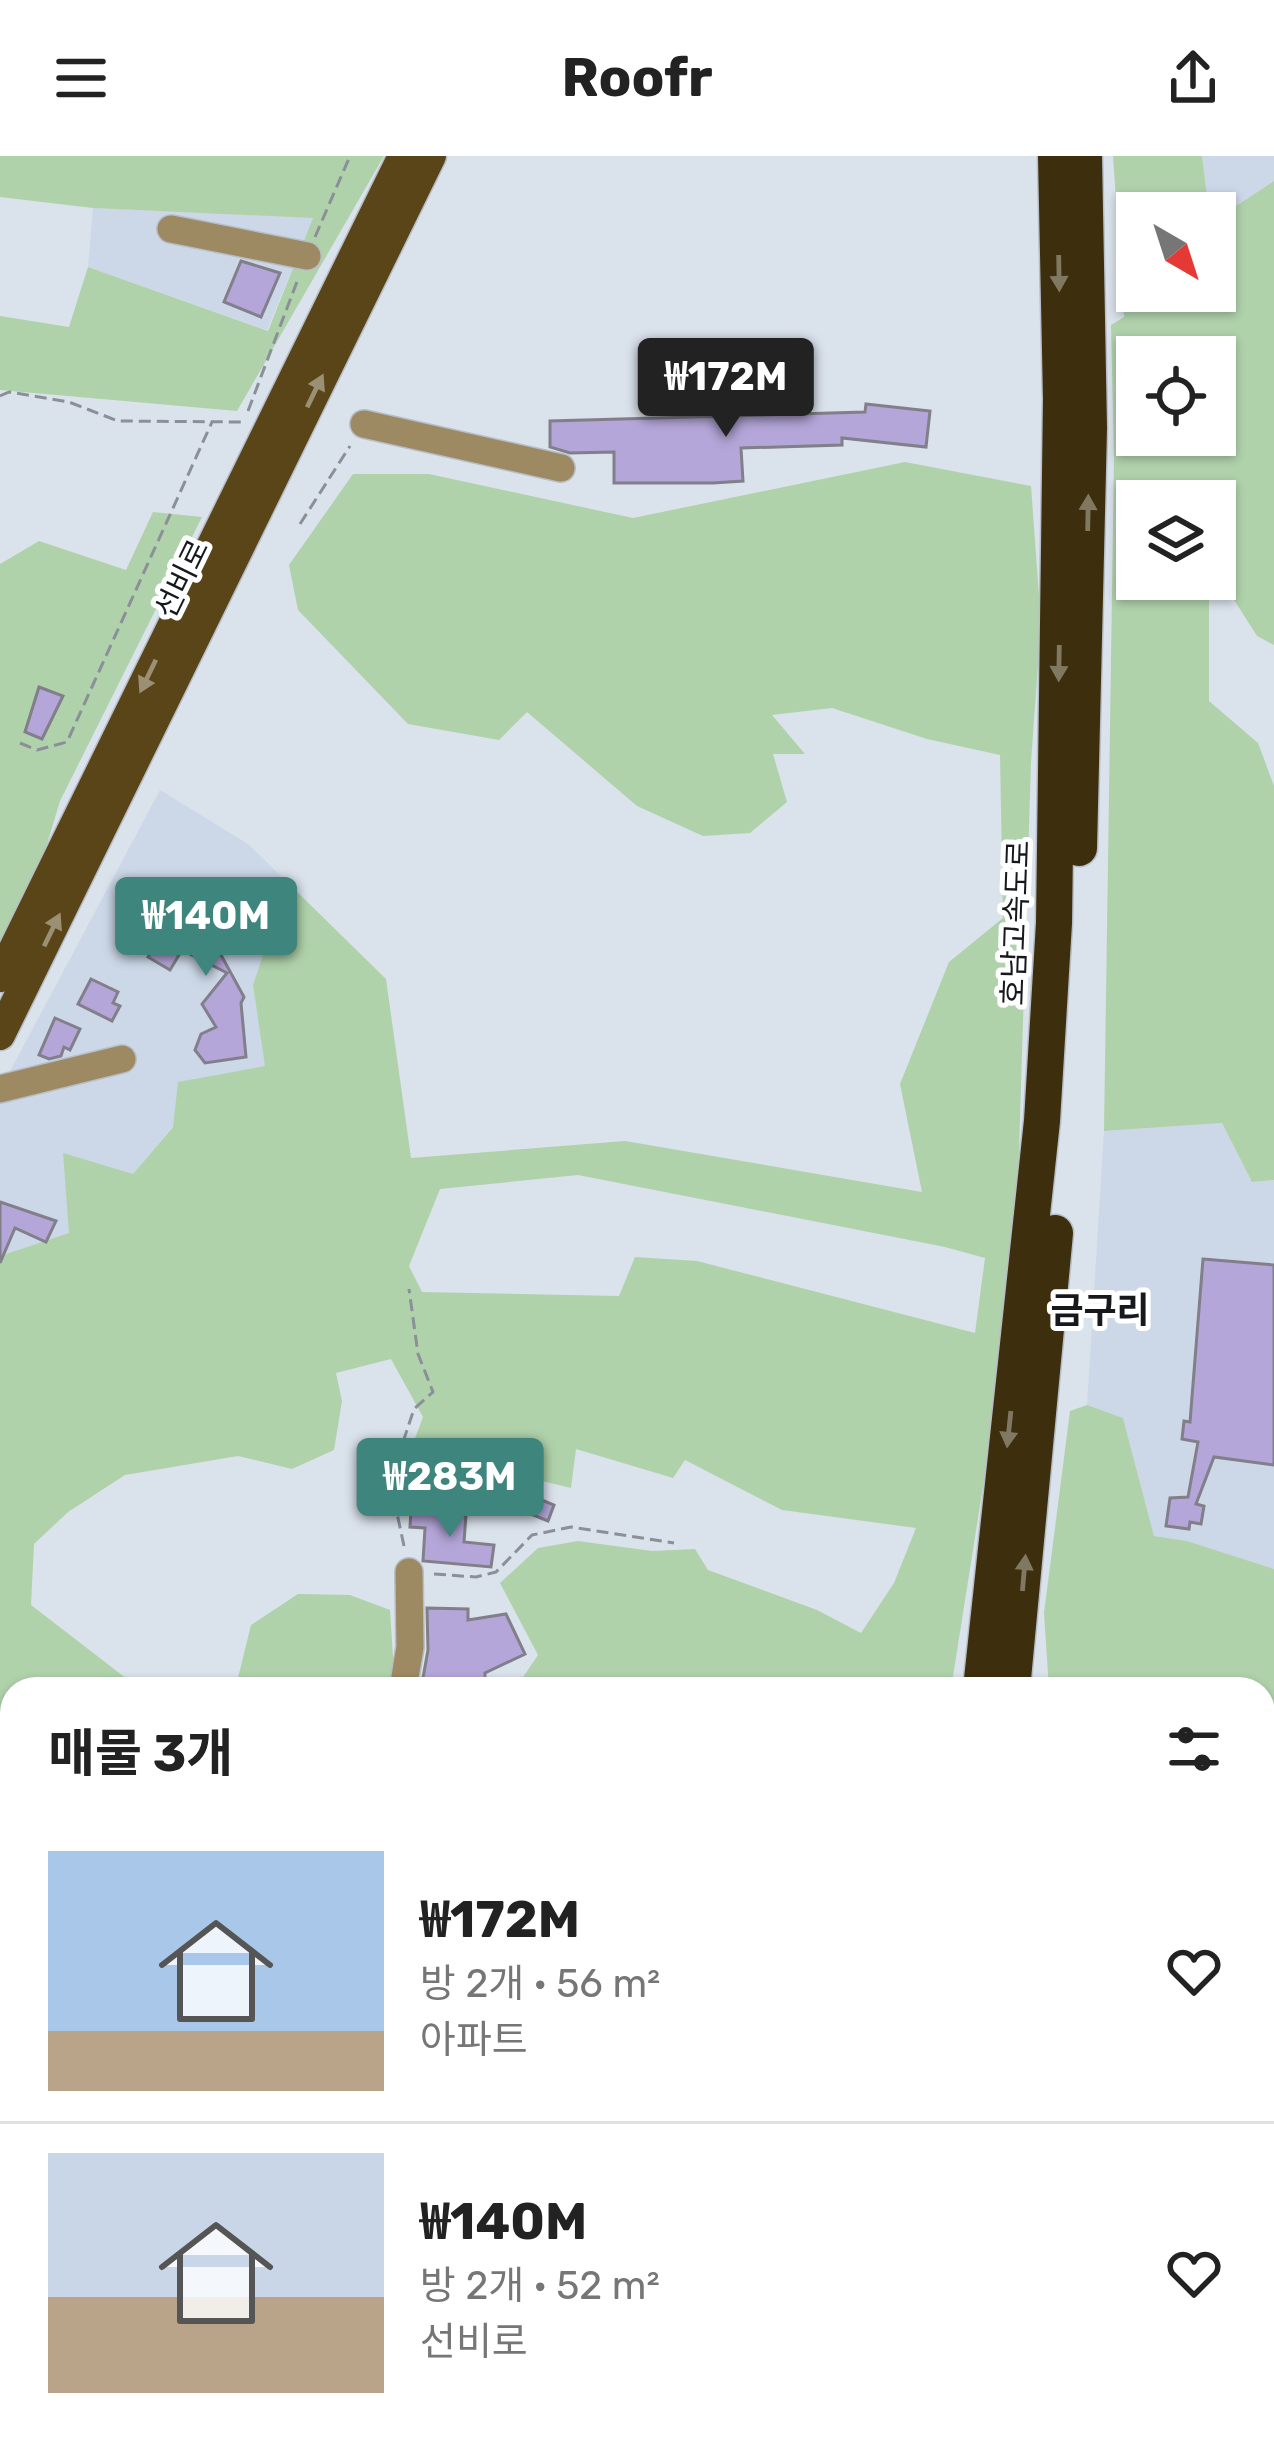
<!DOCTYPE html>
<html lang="ko">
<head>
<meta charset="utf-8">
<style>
  body { margin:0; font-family:Rubik,"Noto Sans KR",sans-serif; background:#f2f2f2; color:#222; height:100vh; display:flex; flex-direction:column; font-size:45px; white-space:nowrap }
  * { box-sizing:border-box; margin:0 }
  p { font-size:39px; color:#767676 }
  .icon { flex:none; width:66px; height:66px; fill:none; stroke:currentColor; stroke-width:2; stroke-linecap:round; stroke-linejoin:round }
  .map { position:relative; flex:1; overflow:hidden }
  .panel { position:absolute; left:0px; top:1521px; width:1275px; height:771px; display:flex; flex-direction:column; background:#fff; border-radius:36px 36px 0 0; box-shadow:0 3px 9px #0004 }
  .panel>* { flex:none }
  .needle { width:78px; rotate:141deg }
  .fabs { position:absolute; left:1116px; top:36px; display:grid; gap:24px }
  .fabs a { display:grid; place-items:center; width:120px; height:120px; border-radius:0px; background:#fff; box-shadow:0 3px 9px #0004; font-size:60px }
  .price { position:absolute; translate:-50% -102px; padding:0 27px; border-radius:12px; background:#3e857d; color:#fff; font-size:39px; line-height:78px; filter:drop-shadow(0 3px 6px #0008) }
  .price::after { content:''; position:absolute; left:50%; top:72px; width:36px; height:27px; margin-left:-18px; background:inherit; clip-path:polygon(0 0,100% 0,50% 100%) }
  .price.current { background:#222; color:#fff }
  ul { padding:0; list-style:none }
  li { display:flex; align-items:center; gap:36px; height:300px; padding:0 48px }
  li+li { border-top:3px solid #e0e0e0 }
  li span { display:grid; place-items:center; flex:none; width:336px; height:240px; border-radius:0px; color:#555 }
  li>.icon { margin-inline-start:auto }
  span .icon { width:144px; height:144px; fill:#fffc; stroke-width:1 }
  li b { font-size:51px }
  h2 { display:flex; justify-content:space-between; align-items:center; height:144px; padding:0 48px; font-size:51px }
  header { display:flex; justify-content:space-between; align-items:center; height:156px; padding:0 48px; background:#fff; font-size:54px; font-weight:700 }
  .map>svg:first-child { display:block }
  .built { fill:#ccd8e8 }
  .green { fill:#b0d2ab; fill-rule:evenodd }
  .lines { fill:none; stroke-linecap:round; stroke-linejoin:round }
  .stream { stroke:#7f94b5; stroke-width:6 }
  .building { fill:#b4a6d8; stroke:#817f89; stroke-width:3 }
  .minor-casing { stroke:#b7bec7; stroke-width:30 }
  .major-casing { stroke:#b7bec7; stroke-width:33 }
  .highway-casing { stroke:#b7bec7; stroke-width:39 }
  .path { stroke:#8b9098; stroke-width:3; stroke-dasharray:12 6; stroke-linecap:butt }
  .minor { stroke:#9d8a63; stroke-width:27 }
  .major { stroke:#594518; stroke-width:30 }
  .highway { stroke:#3d2f0d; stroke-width:36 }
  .oneway { fill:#817862 }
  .oneway2 { fill:#9b8f74 }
  .labels { text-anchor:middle; stroke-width:10; stroke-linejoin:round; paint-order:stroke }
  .street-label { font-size:30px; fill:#16181c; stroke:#fff }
  .quarter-label { font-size:36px; font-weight:bold; fill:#16181c; stroke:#fff }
</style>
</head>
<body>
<header><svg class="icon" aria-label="menu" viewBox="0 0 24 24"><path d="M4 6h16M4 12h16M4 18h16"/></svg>Roofr<svg class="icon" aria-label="share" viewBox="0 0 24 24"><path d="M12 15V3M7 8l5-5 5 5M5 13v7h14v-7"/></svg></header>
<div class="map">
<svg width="1274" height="2291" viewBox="0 0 1274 2291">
  <rect width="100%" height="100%" fill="#dae2ec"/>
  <path class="built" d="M1202 0H1274V25L1215 64V57H1209Z
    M93 52 314 61 267 174 88 111Z
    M160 634 248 688 287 726 253 829 266 910 173 970 133 1018 69 1077 0 1100V934Z
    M1222 967 1252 1026 1274 1024V1413L1187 1385 1154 1380 1123 1262 1087 1249 1104 975Z
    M3 1755 12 1758V1940L0 1961Z"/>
  <path class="green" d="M0 0H384L237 255 0 234V160L69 171 88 111 268 175 313 62 93 52 0 41Z
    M1113 0H1202L1209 57H1137V135H1215V64L1274 25V489L1257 480 1229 436 1209 442V545L1258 587 1274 630V1024L1252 1026 1222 967 1104 975 1114 302 1111 169 1124 161ZM1137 201H1215V279H1137ZM1137 345H1215V423H1137Z
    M905 306 1031 330 1041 467 1031 606 1018 1027 988 1299 951 1533H515L538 1499 500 1427 538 1392 578 1385 652 1395 695 1393 708 1414 817 1454 861 1477 894 1427 916 1372 782 1354 685 1304 673 1322 576 1293 571 1332 505 1316 491 1338 403 1314 423 1261 391 1203 336 1217 342 1245 334 1294 292 1313 238 1300 125 1319 68 1356 34 1388 31 1449 140 1533H12V1749L0 1757V1100L69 1077 63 997 133 1018 173 971 178 926 265 910 253 829 287 726 386 823 411 1002 625 985 922 1036 900 928 949 806 1003 762 1000 599 927 583 832 552 772 559 805 598H773L787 646 750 677 703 680 637 650 527 556 499 584 408 568 298 454 289 409 353 318H429L633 362ZM578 1019 945 1091 985 1102 975 1177 697 1105 635 1101 619 1140 422 1136 409 1110 440 1033Z
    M153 356 202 361 60 645 44 698 0 787V408L39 385 126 414Z
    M1087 1249 1123 1262 1154 1380 1187 1385 1274 1413V1955L1263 1956V1533H1049L1044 1457 1070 1255Z
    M298 1438 350 1439 390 1454 395 1533H222L238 1522 251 1469Z"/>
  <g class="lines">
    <path class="stream" d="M0 2018 12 2020
      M589 2280 637 2291
      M720 2291 767 2282 823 2291"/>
  </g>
  <path class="building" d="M241 105 280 117 261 161 224 146Z
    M866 248 930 255 926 291 842 282V289L741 292 743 325 713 327H614V296L570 297 550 291V265L865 256Z
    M39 531 63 540 42 583 25 576Z
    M195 725 216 738 190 781 220 797 244 841 241 847 246 901 205 907 195 894 201 878 216 871 202 848 227 817 182 794 170 814 148 801Z
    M91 823 118 836 113 847 120 850 112 865 78 848Z
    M55 862 80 873 70 894 64 891 61 900 49 903 39 899Z
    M0 1046 56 1065 46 1086 15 1072 0 1107Z
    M1203 1103 1274 1109V1309L1214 1301 1196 1348 1204 1350 1201 1368 1190 1366 1189 1373 1166 1370 1170 1342 1188 1341 1198 1286 1182 1283 1184 1265 1190 1266Z
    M513 1332 554 1349 548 1365 506 1348Z
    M411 1355 466 1359 464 1386 494 1389 491 1411 423 1405 425 1372 410 1371Z
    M427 1452 468 1453V1464L506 1458 525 1498 485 1517V1529L421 1533 428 1494Z"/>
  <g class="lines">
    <defs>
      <path id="minor" d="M171 73 307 100
        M364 268 561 312
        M0 933 122 903
        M403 1533 410 1491 409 1416
        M0 1935 12 1913
        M0 2037 12 2041
        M0 2127 12 2136
        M459 2280 477 2291
        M312 2291 318 2280"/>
      <path id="major" d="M0 821 403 0
        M0 879 431 0"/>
      <path id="highway" d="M1079 692 1089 272 1084 0
        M981 1533 1042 965 1054 767 1061 243 1056 0
        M1012 1533 1055 1077
        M892 2291 894 2280"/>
    </defs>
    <use href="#minor" class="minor-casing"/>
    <use href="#major" class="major-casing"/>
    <use href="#highway" class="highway-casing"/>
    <path class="path" d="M315 81 350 0
      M0 240 9 236 69 246 118 265 244 266
      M248 255 298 123
      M300 368 350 290
      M20 587 37 594 67 586 212 266
      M404 1390 390 1325 414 1253 433 1236 418 1198 409 1133
      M434 1418 476 1421 496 1416 532 1379 571 1371 674 1387
      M490 1533 533 1530 542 1533
      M974 2289 982 2291
      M78 2291C98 2275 129 2286 153 2291"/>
    <use href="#minor" class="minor"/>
    <use href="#major" class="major"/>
    <use href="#highway" class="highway"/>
  </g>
  <defs><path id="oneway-solid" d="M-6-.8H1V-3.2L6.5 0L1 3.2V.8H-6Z" transform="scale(3)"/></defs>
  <g class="oneway">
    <use href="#oneway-solid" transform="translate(1059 117) rotate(89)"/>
    <use href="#oneway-solid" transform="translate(1088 357) rotate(-89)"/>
    <use href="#oneway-solid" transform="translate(1059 507) rotate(91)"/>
    <use href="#oneway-solid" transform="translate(1009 1273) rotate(96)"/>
    <use href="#oneway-solid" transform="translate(1024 1417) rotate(-85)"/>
  </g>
  <g class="oneway2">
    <use href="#oneway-solid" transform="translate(315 235) rotate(-64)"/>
    <use href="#oneway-solid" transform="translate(148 520) rotate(116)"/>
    <use href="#oneway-solid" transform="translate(52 774) rotate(-64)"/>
  </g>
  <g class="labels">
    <g class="street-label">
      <text transform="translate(182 423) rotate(-64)" y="10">선비로</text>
      <text transform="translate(1016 767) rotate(-88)" y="10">호남고속도로</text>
    </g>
    <g class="quarter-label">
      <text x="1100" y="1167">금구리</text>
    </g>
  </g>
</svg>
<div class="fabs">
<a><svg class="needle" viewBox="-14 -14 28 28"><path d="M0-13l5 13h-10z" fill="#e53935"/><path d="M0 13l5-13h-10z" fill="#767676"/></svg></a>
<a><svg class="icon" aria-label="locate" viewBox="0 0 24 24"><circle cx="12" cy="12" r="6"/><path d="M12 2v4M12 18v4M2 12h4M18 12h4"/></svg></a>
<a><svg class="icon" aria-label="layers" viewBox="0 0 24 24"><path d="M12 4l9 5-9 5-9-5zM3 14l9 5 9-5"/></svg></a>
</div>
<b class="price current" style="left:726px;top:284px">₩172M</b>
<b class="price" style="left:206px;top:823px">₩140M</b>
<b class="price" style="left:450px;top:1384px">₩283M</b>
<section class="panel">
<h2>매물 3개<svg class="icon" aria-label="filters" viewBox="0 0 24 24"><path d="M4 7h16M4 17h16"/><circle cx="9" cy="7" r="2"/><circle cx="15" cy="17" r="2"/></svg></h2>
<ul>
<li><span style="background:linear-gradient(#a9c7e8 75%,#b9a48a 0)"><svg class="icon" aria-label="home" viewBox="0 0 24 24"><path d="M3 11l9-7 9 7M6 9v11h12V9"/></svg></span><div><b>₩172M</b><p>방 2개 · 56 m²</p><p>아파트</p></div><svg class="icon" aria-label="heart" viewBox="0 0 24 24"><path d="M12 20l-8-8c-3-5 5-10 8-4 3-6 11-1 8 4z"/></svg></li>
<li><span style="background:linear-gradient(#c9d6e8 60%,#b9a48a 0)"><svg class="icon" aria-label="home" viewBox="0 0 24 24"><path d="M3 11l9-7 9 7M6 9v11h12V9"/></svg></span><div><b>₩140M</b><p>방 2개 · 52 m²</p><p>선비로</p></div><svg class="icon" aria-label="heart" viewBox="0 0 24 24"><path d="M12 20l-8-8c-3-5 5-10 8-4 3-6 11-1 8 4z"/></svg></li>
</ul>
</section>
</div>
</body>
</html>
